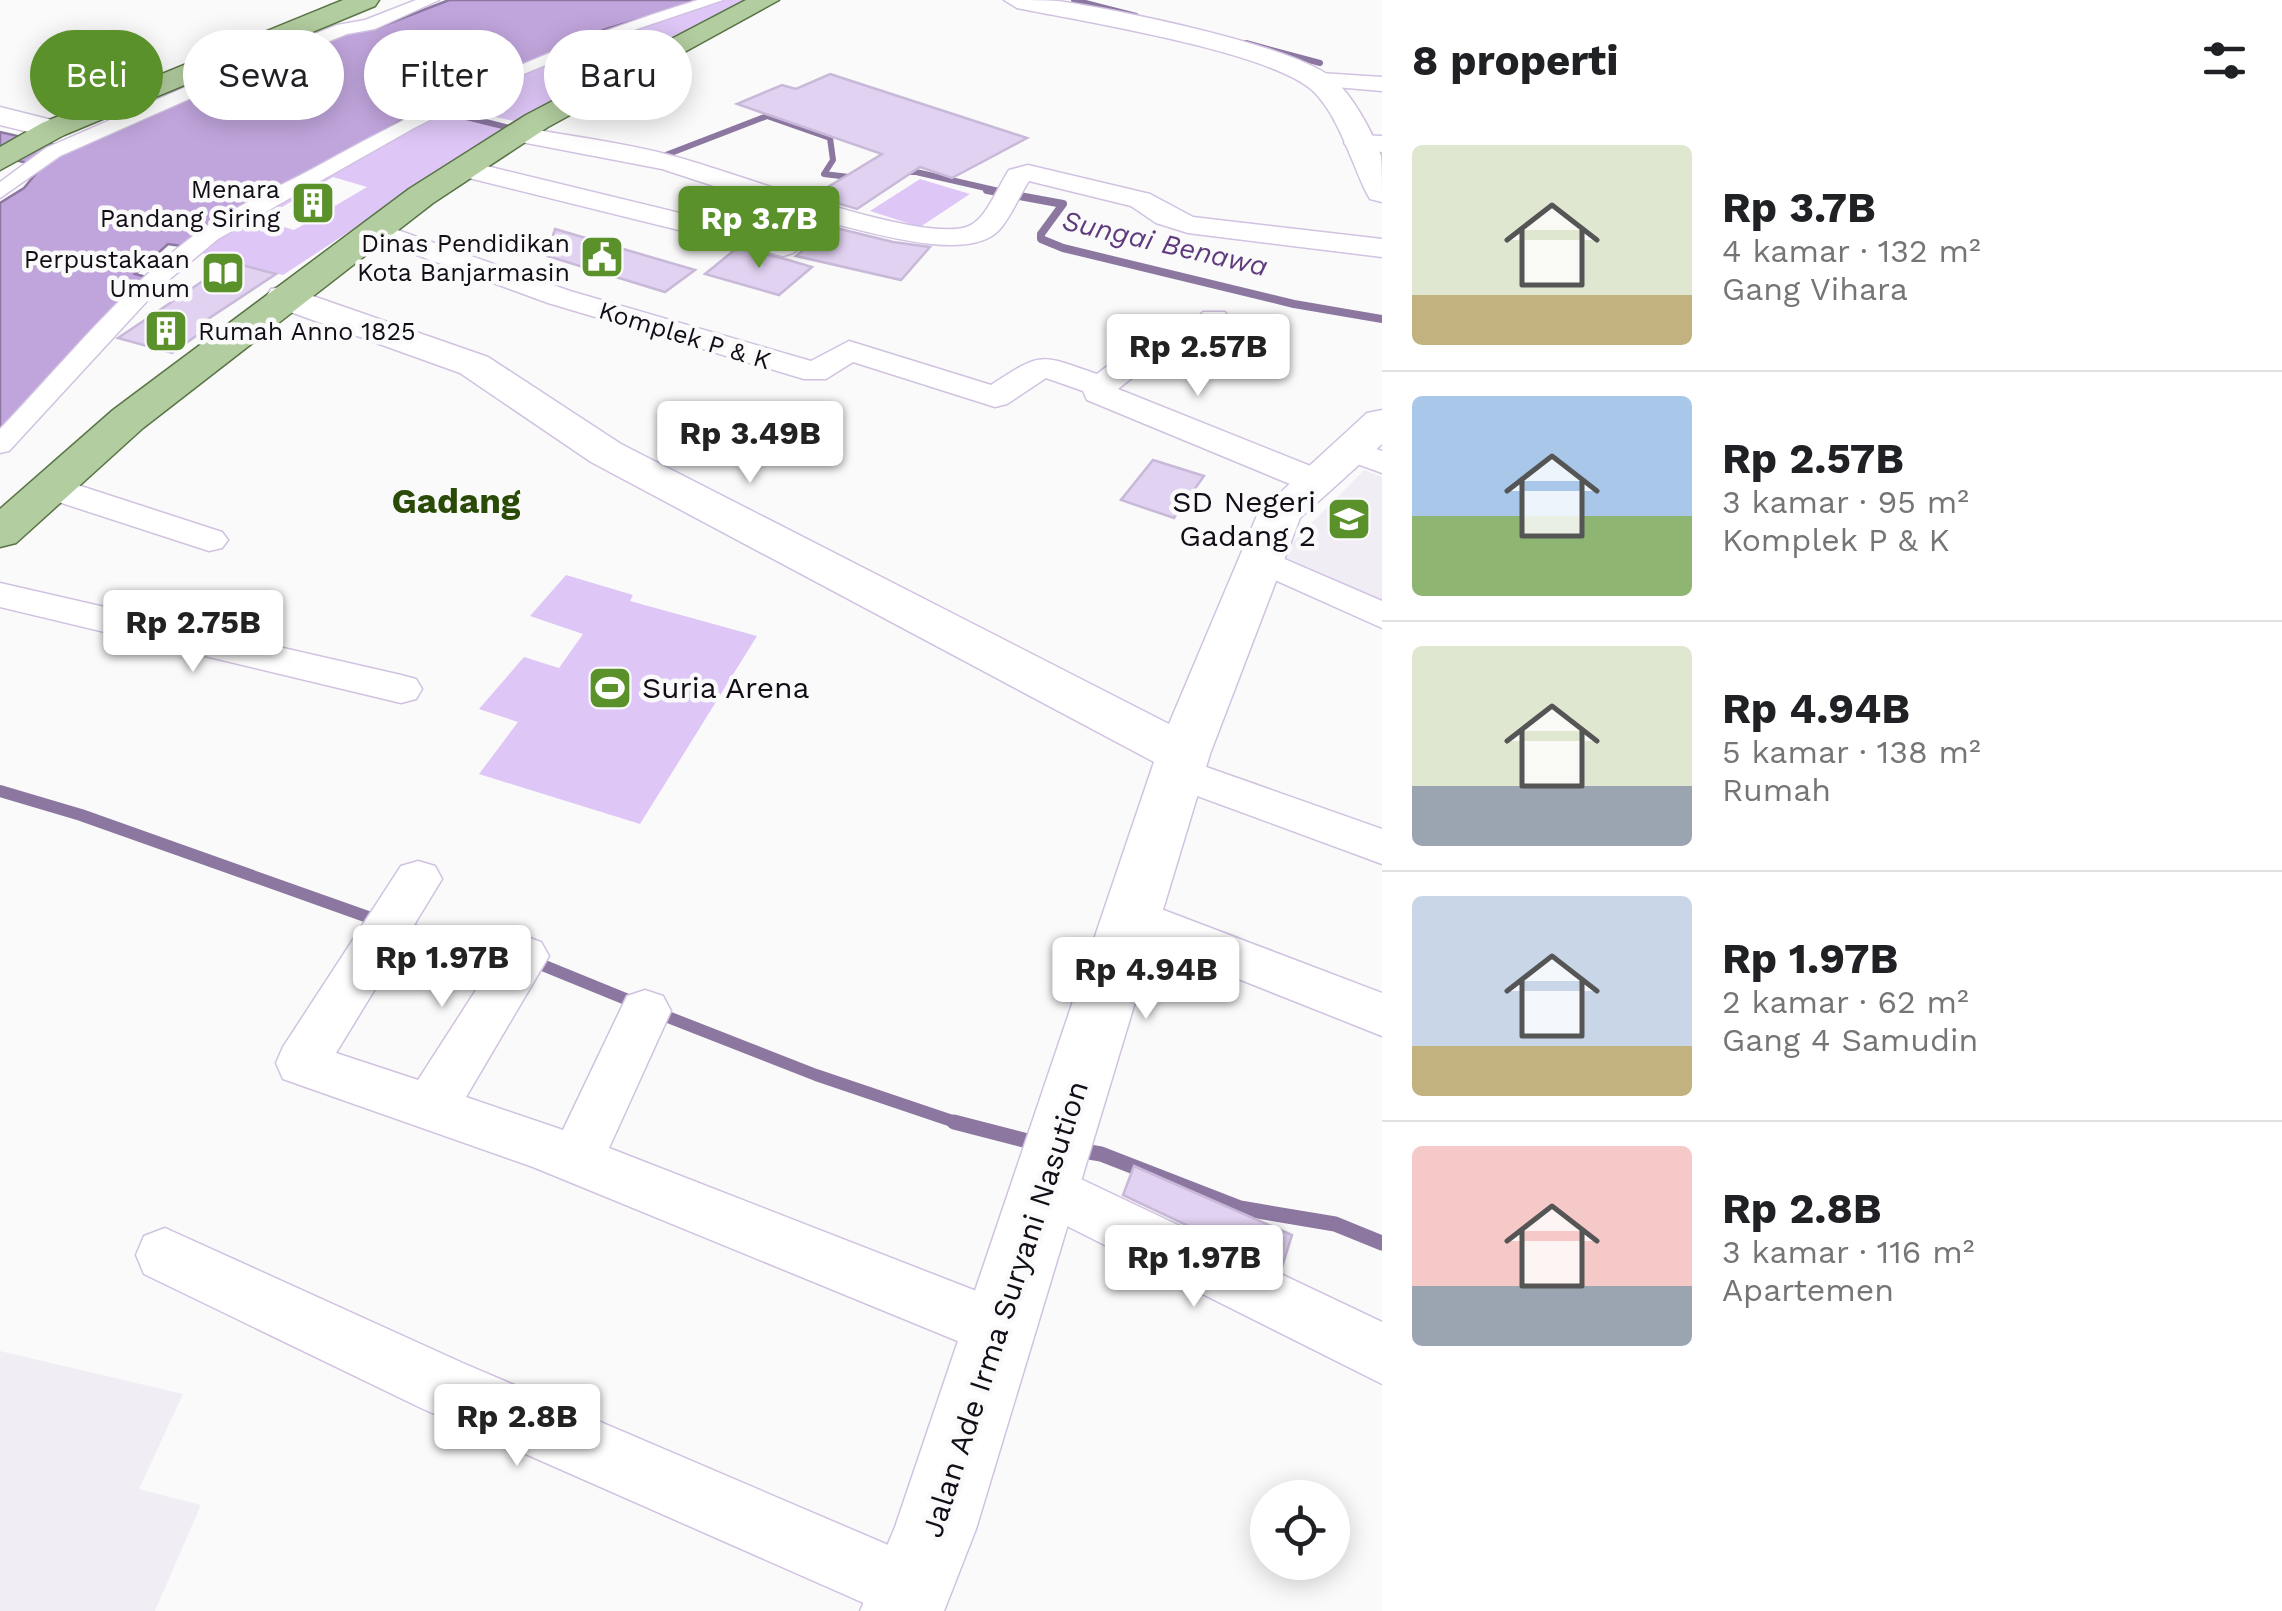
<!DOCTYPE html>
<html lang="id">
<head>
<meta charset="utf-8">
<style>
  body { margin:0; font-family:"Work Sans",sans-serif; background:#f2f2f2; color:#202124; height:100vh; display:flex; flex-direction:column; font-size:38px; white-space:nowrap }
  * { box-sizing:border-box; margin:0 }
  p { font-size:32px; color:#757577 }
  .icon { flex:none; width:55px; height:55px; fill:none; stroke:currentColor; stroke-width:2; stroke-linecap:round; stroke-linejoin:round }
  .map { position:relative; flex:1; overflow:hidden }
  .sheet { display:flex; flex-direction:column; background:#fff; width:900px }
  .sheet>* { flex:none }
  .banner { position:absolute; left:30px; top:30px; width:950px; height:90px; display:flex; gap:20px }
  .fabs { position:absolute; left:1250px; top:1480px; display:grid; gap:20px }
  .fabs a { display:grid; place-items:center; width:100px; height:100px; border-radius:50%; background:#fff; box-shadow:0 5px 25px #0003; font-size:50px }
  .price { position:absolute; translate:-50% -85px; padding:0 22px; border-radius:10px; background:#fff; color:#222; font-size:32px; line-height:65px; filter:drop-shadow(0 2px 5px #0008) }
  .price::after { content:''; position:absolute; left:50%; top:60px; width:30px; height:22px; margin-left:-15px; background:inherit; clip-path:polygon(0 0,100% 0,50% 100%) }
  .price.current { background:#5b912b; color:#fff }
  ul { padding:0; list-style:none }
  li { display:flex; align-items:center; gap:30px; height:250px; padding:0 30px }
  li+li { border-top:2px solid #e0e0e0 }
  li span { display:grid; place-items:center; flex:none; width:280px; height:200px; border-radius:10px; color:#555 }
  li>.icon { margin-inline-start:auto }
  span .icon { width:120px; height:120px; fill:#fffc; stroke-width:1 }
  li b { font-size:42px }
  h2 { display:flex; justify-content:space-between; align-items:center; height:120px; padding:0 30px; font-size:42px }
  .chip { padding:0 35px; border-radius:45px; background:#fff; box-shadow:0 5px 25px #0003; font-size:35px; line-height:90px }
  .chip.current { background:#5b912b; color:#fff }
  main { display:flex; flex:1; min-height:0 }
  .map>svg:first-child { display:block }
  .built { fill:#f1edf5 }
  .green { fill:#dec6f7; fill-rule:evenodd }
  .water { fill:#c0a5dc; stroke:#8c77a1; stroke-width:2.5 }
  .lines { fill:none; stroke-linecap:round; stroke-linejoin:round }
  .stream-far3 { stroke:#8c77a1; stroke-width:6 }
  .stream-far2 { stroke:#8c77a1; stroke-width:8 }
  .stream-far1 { stroke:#8c77a1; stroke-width:12 }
  .stream { stroke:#8c77a1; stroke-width:15 }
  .building { fill:#e1d2f1; stroke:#c8b9d8; stroke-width:2.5 }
  .pedestrian-casing { stroke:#d1c2e1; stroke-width:3 }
  .minor-casing { stroke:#d1c2e1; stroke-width:3 }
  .tertiary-casing { stroke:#d1c2e1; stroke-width:3 }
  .secondary-casing { stroke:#d1c2e1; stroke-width:3 }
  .primary-casing { stroke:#597446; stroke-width:3 }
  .pedestrian { fill:#fff; fill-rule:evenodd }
  .minor { fill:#fff; fill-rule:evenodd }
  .tertiary { fill:#fff; fill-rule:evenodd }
  .secondary { fill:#fff; fill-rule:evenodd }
  .primary { fill:#b2cd9f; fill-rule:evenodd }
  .labels { text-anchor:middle; stroke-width:9; stroke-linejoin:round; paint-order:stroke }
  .far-poi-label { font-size:25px; fill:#130d18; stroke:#fafafa; text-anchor:end }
  .far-street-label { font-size:25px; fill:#130d18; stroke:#fafafa }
  .far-water-label { font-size:28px; font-style:italic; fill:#5f3b7e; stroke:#fafafa }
  .poi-label { font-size:30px; fill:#130d18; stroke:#fafafa; text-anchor:end }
  .street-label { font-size:30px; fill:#130d18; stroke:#fafafa }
  .quarter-label { font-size:35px; font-weight:bold; fill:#2a4b07; stroke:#fafafa }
</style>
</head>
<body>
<main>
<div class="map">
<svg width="1382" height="1611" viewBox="0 0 1382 1611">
  <rect width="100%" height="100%" fill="#fafafa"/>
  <path class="built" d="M1364 470 1382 477V612L1273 562Z
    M0 1351 183 1394 139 1489 201 1505 155 1611H0Z"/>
  <path class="green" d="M722 0H751L514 121 450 107 495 83 619 32Z
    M438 113 507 128 283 275 198 252 215 236ZM333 177 367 187 294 230 260 220Z
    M920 179 970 194 920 227 870 211Z
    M566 575 633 595 630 601 757 636 640 824 479 774 518 722 479 709 524 657 559 668 583 634 530 616Z"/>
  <path class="water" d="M449 0H704L606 29 425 107 181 246 168 244 135 274 146 277 0 433V203L24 188 42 166 0 157V132L70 148 351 32 377 28Z"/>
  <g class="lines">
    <path class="stream-far3" d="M1074 0 1136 16
      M1246 43 1320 63
      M434 109 518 130
      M658 158 767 116 830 138 833 160 824 174 857 178
      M900 172H916L1003 192"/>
    <path class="stream-far2" d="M987 190 1063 204 1041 234V239L1063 248 1294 304 1382 319"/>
    <path class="stream-far1" d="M0 791 81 815 382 922
      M400 928 464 939 513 955
      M530 960 638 1004
      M655 1012 816 1075 961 1124"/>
    <path class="stream" d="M954 1122 1039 1144
      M1077 1150 1101 1154 1240 1208 1335 1224 1382 1243"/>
  </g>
  <path class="building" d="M830 74 1027 138 952 178 920 167 857 209 813 196 882 154 737 104 782 85 796 89Z
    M832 227 893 242 930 247 901 280 796 256Z
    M555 229 695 270 665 292 547 256Z
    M737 248 785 259 812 267 779 295 705 274Z
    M231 262 276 274 205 321 213 324 172 353 118 338Z
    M1153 460 1204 476 1174 518 1121 500Z
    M1134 1166 1292 1235 1281 1270 1123 1195Z"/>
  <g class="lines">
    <defs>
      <path id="pedestrian" d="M416 0H439L375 29 347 34 232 80 60 156 0 198V182L46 148 220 72 337 25 365 20Z
        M698 0H723L619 35 509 80 414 128 218 239 159 288 9 451 0 453V429C64 362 125 285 200 231 235 206 277 188 314 168 440 98 560 42 698 0Z"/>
      <path id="minor" d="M1320 73 1382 77V91L1312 85 1308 80Z
        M515 126C567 136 622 142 673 156 729 170 923 246 969 226 987 218 998 186 1009 170L1028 165 1150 194 1193 217 1382 239V257L1188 233 1156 223 1131 206 1029 181C1019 196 1012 215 1000 229 970 264 871 232 831 223L793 253 783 256 453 174 449 168 462 160 778 237 805 216 662 169 506 139 502 134Z
        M1357 135 1382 136V152L1348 148 1344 143 1348 138Z
        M375 222 570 291 811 361 849 341 991 385C1043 351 1039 354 1097 374L1141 340 1186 331 1203 312H1225L1229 319 1207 345 1162 354 1118 389 1328 473 1333 481 1328 489 1315 492 1302 489 1087 400 1083 391 1046 378 1007 404 995 407 853 362 826 379H804L548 303 365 236 361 230Z
        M1350 440 1382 451V473L1338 457 1333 450 1338 443Z
        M50 476 222 532 228 540 222 548 209 551 37 495 32 487 37 479Z
        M1261 549 1382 601V628L1248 568 1242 560 1248 552Z
        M0 583 401 675 416 679 422 689 416 699 401 703 0 607Z
        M1178 757 1382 829V864L1162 783 1156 772 1162 761Z
        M418 861 435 866 442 879 336 1053 418 1080 507 942 524 936 541 942 549 956 466 1097 563 1130 627 996 645 990 663 996 671 1011 609 1148 1020 1308 1029 1329 1020 1350 999 1358 533 1167 283 1079 276 1063 283 1047 401 866Z
        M1132 898 1382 993V1036L1115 930 1108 917 1115 904Z
        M1045 1162 1382 1322V1384L1025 1205 1017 1187 1025 1169Z
        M165 1228 465 1364 935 1565 945 1589 936 1611H882L421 1408 144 1274 136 1255 144 1236Z"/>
      <path id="tertiary" d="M1004 0C1022 0 1041 0 1058 1 1114 9 1293 45 1332 78 1352 94 1372 131 1381 156 1382 169 1382 188 1382 202L1370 199 1366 192C1351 161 1338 114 1312 90 1268 51 1081 21 1017 8Z
        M284 286 488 357 621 444 1169 724 1258 513 1367 413 1382 410V444L1300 518 1210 754 976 1529 944 1611H860L895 1527 1154 762 591 462 460 373 271 305 266 297 271 289Z"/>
      <path id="secondary" d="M0 107 64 123 68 129 64 135 53 138 0 125Z"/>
      <path id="primary" d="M343 0H379L375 6 64 135 0 170V147L42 123Z
        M746 0H779L548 127 433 203 143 428 16 543 0 547V509L113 410 409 189 526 115Z"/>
    </defs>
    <use href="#pedestrian" class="pedestrian-casing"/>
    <use href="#minor" class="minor-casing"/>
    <use href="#tertiary" class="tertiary-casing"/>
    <use href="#secondary" class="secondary-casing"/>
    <use href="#primary" class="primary-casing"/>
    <use href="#pedestrian" class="pedestrian"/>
    <use href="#minor" class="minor"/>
    <use href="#tertiary" class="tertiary"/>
    <use href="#secondary" class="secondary"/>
    <use href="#primary" class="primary"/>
  </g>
  <defs>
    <symbol id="building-square" viewBox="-11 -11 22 22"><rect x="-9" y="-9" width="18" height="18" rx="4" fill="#5b912b" stroke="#fafafa"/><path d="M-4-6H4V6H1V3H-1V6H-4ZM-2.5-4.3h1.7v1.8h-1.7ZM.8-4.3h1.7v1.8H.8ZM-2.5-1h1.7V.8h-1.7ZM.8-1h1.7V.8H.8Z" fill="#fff"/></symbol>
    <symbol id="civic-square" viewBox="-11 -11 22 22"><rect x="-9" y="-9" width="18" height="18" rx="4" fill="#5b912b" stroke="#fafafa"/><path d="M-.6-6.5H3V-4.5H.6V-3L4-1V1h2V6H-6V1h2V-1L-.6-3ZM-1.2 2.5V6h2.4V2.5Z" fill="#fff"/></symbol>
    <symbol id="library-square" viewBox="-11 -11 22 22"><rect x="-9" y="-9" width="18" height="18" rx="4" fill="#5b912b" stroke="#fafafa"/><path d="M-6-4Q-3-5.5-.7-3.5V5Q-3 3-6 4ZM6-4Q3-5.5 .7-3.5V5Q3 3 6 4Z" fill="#fff"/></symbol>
    <symbol id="school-square" viewBox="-11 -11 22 22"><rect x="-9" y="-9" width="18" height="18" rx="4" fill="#5b912b" stroke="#fafafa"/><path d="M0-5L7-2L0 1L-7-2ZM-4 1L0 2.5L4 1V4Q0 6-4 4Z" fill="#fff"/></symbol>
    <symbol id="stadium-square" viewBox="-11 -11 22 22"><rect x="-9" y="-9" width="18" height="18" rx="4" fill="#5b912b" stroke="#fafafa"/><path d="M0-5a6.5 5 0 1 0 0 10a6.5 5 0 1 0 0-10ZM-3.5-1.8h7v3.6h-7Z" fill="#fff"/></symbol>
  </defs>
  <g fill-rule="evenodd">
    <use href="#building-square" x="288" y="178" width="50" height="50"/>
    <use href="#civic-square" x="577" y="232" width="50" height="50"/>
    <use href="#library-square" x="198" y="248" width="50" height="50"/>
    <use href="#building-square" x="141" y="306" width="50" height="50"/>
    <use href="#school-square" x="1324" y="494" width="50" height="50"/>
    <use href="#stadium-square" x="585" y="663" width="50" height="50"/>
  </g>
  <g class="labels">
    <g class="far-poi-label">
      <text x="280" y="198">Menara<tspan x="280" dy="29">Pandang Siring</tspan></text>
      <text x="570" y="252">Dinas Pendidikan<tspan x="570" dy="29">Kota Banjarmasin</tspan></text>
      <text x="190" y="268">Perpustakaan<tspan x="190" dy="29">Umum</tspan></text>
      <text x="198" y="340" text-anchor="start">Rumah Anno 1825</text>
    </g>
    <g class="far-street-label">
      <text transform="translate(685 335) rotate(17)" y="9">Komplek P &amp; K</text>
    </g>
    <g class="far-water-label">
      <text transform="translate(1165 243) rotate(13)" y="10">Sungai Benawa</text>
    </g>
    <g class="poi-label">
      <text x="1316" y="512">SD Negeri<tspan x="1316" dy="34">Gadang 2</tspan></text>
      <text x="642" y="698" text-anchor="start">Suria Arena</text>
    </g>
    <g class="street-label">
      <text transform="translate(1005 1309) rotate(-72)" y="10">Jalan Ade Irma Suryani Nasution</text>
    </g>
    <g class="quarter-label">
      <text x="456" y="513">Gadang</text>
    </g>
  </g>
</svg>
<div class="fabs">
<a><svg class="icon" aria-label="locate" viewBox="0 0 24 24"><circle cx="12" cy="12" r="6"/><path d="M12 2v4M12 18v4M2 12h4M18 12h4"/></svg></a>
</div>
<b class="price current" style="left:759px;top:271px">Rp 3.7B</b>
<b class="price" style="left:1198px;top:399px">Rp 2.57B</b>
<b class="price" style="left:750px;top:486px">Rp 3.49B</b>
<b class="price" style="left:193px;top:675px">Rp 2.75B</b>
<b class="price" style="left:442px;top:1010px">Rp 1.97B</b>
<b class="price" style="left:1146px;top:1022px">Rp 4.94B</b>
<b class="price" style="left:1194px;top:1310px">Rp 1.97B</b>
<b class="price" style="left:517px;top:1469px">Rp 2.8B</b>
<div class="banner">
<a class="chip current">Beli</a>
<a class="chip">Sewa</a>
<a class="chip">Filter</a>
<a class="chip">Baru</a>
</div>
</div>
<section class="sheet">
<h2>8 properti<svg class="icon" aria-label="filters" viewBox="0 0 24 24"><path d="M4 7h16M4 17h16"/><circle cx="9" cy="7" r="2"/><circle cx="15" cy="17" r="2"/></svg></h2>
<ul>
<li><span style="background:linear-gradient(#dfe7d0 75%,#c2b280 0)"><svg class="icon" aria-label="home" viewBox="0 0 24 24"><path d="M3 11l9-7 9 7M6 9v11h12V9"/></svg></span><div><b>Rp 3.7B</b><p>4 kamar · 132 m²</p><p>Gang Vihara</p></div></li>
<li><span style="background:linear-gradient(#a9c7e8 60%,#8fb573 0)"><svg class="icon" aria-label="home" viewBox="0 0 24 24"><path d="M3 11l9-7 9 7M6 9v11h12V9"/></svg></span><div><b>Rp 2.57B</b><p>3 kamar · 95 m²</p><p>Komplek P &amp; K</p></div></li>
<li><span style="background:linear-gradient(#dfe7d0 70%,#9aa5b1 0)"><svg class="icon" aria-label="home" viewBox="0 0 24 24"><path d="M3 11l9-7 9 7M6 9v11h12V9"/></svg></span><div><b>Rp 4.94B</b><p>5 kamar · 138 m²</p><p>Rumah</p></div></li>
<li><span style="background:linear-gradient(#c9d6e8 75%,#c2b280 0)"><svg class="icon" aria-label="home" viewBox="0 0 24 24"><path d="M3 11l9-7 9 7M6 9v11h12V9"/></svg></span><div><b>Rp 1.97B</b><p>2 kamar · 62 m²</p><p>Gang 4 Samudin</p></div></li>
<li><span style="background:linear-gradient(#f6c9c9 70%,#9aa5b1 0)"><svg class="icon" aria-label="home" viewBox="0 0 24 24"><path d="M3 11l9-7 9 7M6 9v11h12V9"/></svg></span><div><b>Rp 2.8B</b><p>3 kamar · 116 m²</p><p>Apartemen</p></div></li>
</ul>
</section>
</main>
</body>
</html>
